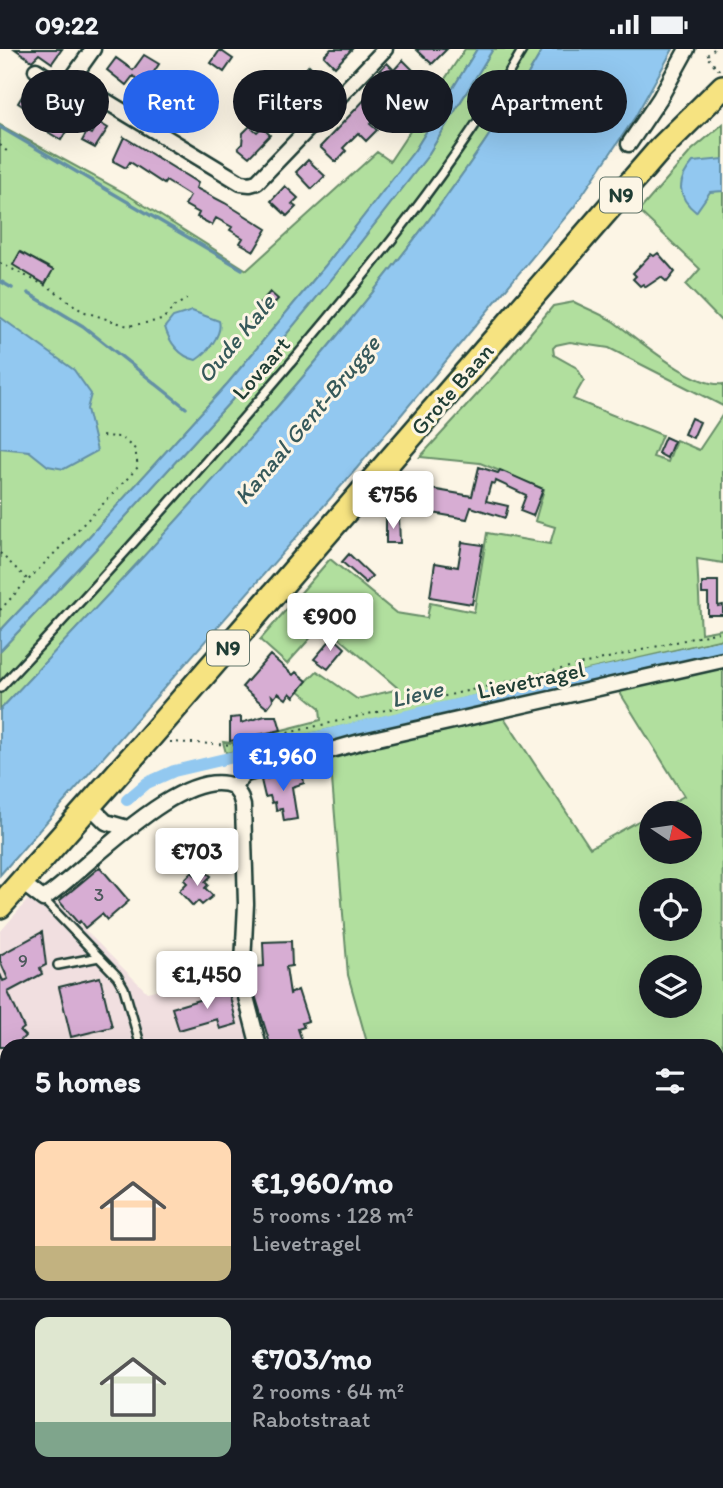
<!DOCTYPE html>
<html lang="en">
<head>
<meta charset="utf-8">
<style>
  body { margin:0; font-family:Itim,sans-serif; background:#242831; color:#f1f3f6; height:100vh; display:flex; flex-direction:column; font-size:26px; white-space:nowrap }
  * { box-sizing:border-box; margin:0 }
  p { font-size:23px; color:#9ea1a6 }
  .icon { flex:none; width:38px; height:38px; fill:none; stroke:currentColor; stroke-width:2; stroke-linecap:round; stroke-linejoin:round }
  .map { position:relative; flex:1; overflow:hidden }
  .drawer { position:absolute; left:0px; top:990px; width:724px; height:450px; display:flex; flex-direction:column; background:#171b24; border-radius:21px 21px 0 0; box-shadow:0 7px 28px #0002 }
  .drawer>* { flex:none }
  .guide { position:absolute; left:21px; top:21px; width:682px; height:63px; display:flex; gap:14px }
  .needle { width:46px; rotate:103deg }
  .fabs { position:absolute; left:639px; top:752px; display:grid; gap:14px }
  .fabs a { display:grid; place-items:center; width:63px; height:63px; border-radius:50%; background:#171b24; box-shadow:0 7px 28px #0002; font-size:35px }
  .price { position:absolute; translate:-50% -60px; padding:0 16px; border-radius:7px; background:#fff; color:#222; font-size:23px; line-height:46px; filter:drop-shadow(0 2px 4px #0008) }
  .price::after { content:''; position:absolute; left:50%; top:42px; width:21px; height:16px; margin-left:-10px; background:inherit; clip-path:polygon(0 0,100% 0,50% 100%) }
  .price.active { background:#2563eb; color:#fff }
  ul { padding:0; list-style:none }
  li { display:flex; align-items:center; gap:21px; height:175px; padding:0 35px }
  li+li { border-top:2px solid #363941 }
  li span { display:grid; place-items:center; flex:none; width:196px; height:140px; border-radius:14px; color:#555 }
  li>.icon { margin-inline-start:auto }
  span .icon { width:84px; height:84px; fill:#fffc; stroke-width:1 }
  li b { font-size:30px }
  h2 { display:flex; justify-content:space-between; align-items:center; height:84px; padding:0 35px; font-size:30px }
  .tag { padding:0 24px; border-radius:32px; background:#171b24; box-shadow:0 7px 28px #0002; font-size:24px; line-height:63px }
  .tag.active { background:#2563eb; color:#fff }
  .status { display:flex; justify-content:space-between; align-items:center; height:49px; padding:0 35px; background:#171b24; direction:ltr }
  .status svg { height:19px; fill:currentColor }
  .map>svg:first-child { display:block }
  .built { fill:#f1dfe0 }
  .green { fill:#b1df9e; stroke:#688e69; stroke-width:2; fill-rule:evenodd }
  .water { fill:#92c8f0; stroke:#6490a5; stroke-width:2 }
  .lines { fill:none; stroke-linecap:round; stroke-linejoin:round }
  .stream { stroke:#6490a5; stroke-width:3.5 }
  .canal { stroke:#92c8f0; stroke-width:12 }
  .building { fill:#d7add3; stroke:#1f3d34; stroke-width:2 }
  .service-casing { stroke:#1f3d34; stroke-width:12 }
  .minor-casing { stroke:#1f3d34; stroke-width:19 }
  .primary-casing { stroke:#1f3d34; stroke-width:28 }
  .path { stroke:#1f3d34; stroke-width:2; stroke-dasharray:2 5; stroke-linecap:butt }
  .service { stroke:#fcf5e5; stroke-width:7 }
  .minor { stroke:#fcf5e5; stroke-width:14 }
  .primary { stroke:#f6e381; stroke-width:23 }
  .labels { text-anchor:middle; stroke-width:6; stroke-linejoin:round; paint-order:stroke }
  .number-label { font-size:19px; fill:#4d595c }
  .shield { fill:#fcf5e5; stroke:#617469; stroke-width:2 }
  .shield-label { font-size:21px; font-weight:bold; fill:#1f3d34 }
  .street-label { font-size:23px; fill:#1f3d34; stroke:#fcf5e5 }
  .water-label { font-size:24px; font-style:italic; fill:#36595a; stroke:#fcf5e5 }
</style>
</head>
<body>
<div class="status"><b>09:22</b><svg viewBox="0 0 49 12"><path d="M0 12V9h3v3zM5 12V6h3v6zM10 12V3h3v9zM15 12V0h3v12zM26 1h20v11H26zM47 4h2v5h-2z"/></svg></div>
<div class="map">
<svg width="723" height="1439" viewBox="0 0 723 1439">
  <rect width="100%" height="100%" fill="#fcf5e5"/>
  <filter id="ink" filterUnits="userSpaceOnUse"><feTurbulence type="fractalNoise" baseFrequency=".0143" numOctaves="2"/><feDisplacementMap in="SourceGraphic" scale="14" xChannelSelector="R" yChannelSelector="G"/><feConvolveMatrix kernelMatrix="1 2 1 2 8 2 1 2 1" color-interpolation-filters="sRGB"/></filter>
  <g filter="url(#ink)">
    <path class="built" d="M37 840 58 854 147 943 233 922 251 997 7 998V1433H178L160 1439H0V883Z
      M201 1433H335L315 1439H203Z"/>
    <path class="green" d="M465 0H477L415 101 325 217 228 334 86 491 0 582V76L123 143 247 221 377 103 390 112Z
      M493 0H543C483 104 410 199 333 292 227 420 114 540 0 661V602L96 500 239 343 335 226 426 109Z
      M723 75V274L686 236 700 220 639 162 692 101Z
      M574 253C587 260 602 265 614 273 638 290 694 339 723 335V357L609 299 570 293 556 296 553 299 554 306 577 319 584 331 573 350 662 386 653 408 668 413 676 391 699 401 723 365V514L697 510 701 584 723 580V590L226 704 223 693 232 694 321 671 320 659 298 641 317 622 357 650 399 640 323 575 287 615 260 591 330 510 396 564 427 569 430 554 474 563 487 484 550 495 555 478 535 472 544 440 480 414 420 408 504 316 553 257Z
      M723 614 722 1264 723 1326H718V998L368 997 348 926 330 706 501 664 590 799 651 765V803H690V765H652L684 747 617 639ZM651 842H690V880H651ZM651 919H690V957H651Z
      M178 1433H201L203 1439H160Z
      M397 1433H491L492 1439H408L407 1435Z"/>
    <path class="water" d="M477 0H493L426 109 335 226 239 343 96 500 0 602V582L86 491 228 334 325 217 415 101Z
      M543 0H673L635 68 574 158 357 419 0 826V661C114 540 227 420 333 292 410 199 483 104 543 0Z
      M723 110V142L710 143 696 163C676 147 677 131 693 113Z
      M192 262 219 272C223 285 207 304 196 311 180 308 169 293 165 278L173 268Z
      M0 268 74 321 91 345 87 360 97 402 64 420 48 417 29 402 0 399Z"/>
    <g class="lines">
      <path class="stream" d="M0 78 242 220
        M0 232 12 239
        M28 244 83 277 186 359"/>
      <path class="canal" d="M127 751 147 734 174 722 424 663 723 597"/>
    </g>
    <path class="building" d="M15 0H62L52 14 39 5 32 12Z
      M331 0H352L335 18 324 7Z
      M416 0H447L432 15Z
      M220 1 233 10 224 23 211 14Z
      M144 6 159 15 146 35 133 27 126 36 107 21 116 9 133 21Z
      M403 11 417 25 370 75 377 81 366 92 358 84 343 99 346 102 336 113 320 98 386 28 380 21 387 14 394 21Z
      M309 16 323 30 299 55 287 43Z
      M153 31 194 59 184 76 142 50Z
      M26 41 42 51 33 64 18 54Z
      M53 65 70 76 61 91 43 80Z
      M98 73 108 79 95 99 82 92 87 83 91 85Z
      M250 77 257 83 262 78 270 86 249 108 238 99 242 95 243 84Z
      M124 88 198 134 196 139 225 154 267 180 254 202 240 194 243 189 230 181 232 178 216 169 212 176 197 168 199 164 185 156 190 147 166 132 164 135 130 113 126 119 113 112Z
      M308 111 325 127 312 140 296 123Z
      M285 137 298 149 292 155 296 158 287 167 271 152Z
      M20 203 53 221 45 235 13 216Z
      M658 204 675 223 667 233 661 228 646 238 643 235 640 237 633 230 636 227 633 224 651 205 654 207Z
      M270 243 278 250 264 266 256 259Z
      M691 369 700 373 693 389 684 385Z
      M665 388 674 392 667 409 658 404Z
      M479 418 498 424 500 421 543 440 533 467 520 462 526 446 496 432 495 435 491 434 486 452 508 457 505 469 471 458 467 470 421 462 425 439 472 447Z
      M386 469H399L400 494H386Z
      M462 493 483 496 472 555 430 548 435 514 458 518Z
      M349 505 372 527 366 534 342 513Z
      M708 532H718V557L723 556V566H708V545H702V534H707Z
      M333 588 345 599 328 620 314 610Z
      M270 606 293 626 296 623 307 632 294 648 290 644 286 650 278 644 274 649 272 647 273 651 267 659 242 638Z
      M265 667H277L281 681 230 692V669L241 668V674Z
      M302 722 304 734 292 738 297 770 284 772 282 760 276 761 275 753 272 754 270 747 265 748 261 731Z
      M100 818 129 852 107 871 102 865 85 879 80 872 78 874 59 852Z
      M201 819 211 827 205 833 208 836 205 839 213 847 202 856 198 852 193 857 179 842 187 834 184 831 192 823 195 826Z
      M42 883 46 916 40 919 42 925 8 943 24 979 20 982 25 987 15 998H0V925L3 932 8 930 0 912V906Z
      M291 892 292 917 286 918 290 945 298 941 308 972 302 974 304 978 298 980 304 998H271L255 946 254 918 264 917 263 893Z
      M100 928 112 978 71 988 59 938Z
      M216 938 222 939 229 944 237 975 220 980 217 970 179 981 172 959 209 948 211 941Z"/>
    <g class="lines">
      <defs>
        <path id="service" d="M0 639C97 536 191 431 283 323 371 220 454 118 523 0
          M43 850 117 927 124 939 141 998
          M58 916 99 908
          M0 1134 7 1132
          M0 1207 7 1230
          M0 1291 7 1289"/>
        <path id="minor" d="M93 0 71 31 241 134 250 135 257 133 385 0
          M36 21 60 37 71 31
          M629 95 660 49 687 0
          M233 737 245 725 360 693 723 611
          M90 757 106 773 127 779
          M21 833 43 850C85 823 180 715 233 737L240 747 243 757 246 855 243 914 245 944 259 998
          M718 1336H723
          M651 1433 652 1439
          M356 1439 378 1433"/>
        <path id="primary" d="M0 857 149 689 660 100 723 38"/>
      </defs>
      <use href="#service" class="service-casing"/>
      <use href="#minor" class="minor-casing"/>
      <use href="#primary" class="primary-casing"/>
      <path class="path" d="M714 0 706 7 720 22
        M0 96 10 105
        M0 214 52 240 82 262 128 277 162 271 175 257 187 250
        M0 504 27 530
        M0 561C45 512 93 467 138 418L135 400 120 388 101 387
        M170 693 236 696 723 582"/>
      <use href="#service" class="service"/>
      <use href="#minor" class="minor"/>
      <use href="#primary" class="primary"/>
    </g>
  </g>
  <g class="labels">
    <g class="number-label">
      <text x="99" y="852">3</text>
      <text x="23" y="918">9</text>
    </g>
    <g class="shield">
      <rect x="600" y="128.5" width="42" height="35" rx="5"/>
      <rect x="207" y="581.5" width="42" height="35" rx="5"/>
    </g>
    <g class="shield-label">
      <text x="621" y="153">N9</text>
      <text x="228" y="606">N9</text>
    </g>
    <g class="street-label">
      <text transform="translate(261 319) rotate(-49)" y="8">Lovaart</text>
      <text transform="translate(452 340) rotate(-49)" y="8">Grote Baan</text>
      <text transform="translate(531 631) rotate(-12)" y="8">Lievetragel</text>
    </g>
    <g class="water-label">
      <text transform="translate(236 290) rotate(-50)" y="8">Oude Kale</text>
      <text transform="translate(307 371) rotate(-50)" y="8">Kanaal Gent-Brugge</text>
      <text transform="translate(417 645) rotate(-13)" y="8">Lieve</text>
    </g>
  </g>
</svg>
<div class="fabs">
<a><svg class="needle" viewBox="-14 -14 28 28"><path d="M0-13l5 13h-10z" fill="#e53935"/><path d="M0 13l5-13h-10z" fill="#9ea1a6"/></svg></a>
<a><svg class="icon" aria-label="locate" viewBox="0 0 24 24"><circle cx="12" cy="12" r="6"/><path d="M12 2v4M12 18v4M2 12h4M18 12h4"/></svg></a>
<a><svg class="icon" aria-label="layers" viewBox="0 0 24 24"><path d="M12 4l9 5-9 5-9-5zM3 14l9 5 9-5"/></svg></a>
</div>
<b class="price" style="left:393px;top:482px">€756</b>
<b class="price" style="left:330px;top:604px">€900</b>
<b class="price active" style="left:283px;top:744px">€1,960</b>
<b class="price" style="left:197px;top:839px">€703</b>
<b class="price" style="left:207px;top:962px">€1,450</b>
<div class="guide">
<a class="tag">Buy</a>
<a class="tag active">Rent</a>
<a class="tag">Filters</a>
<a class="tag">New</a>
<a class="tag">Apartment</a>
</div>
<section class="drawer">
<h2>5 homes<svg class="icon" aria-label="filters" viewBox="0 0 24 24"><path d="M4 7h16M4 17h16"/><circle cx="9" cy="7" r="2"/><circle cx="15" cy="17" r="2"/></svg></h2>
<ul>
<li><span style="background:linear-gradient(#ffd9b3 75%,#c2b280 0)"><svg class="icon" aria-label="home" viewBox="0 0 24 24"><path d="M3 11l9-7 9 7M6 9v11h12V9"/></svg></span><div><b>€1,960/mo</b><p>5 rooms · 128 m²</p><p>Lievetragel</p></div></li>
<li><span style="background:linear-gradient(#dfe7d0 75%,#7fa58c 0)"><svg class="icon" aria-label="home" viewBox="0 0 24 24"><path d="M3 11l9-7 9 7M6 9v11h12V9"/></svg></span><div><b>€703/mo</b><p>2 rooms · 64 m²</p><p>Rabotstraat</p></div></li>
</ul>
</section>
</div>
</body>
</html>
